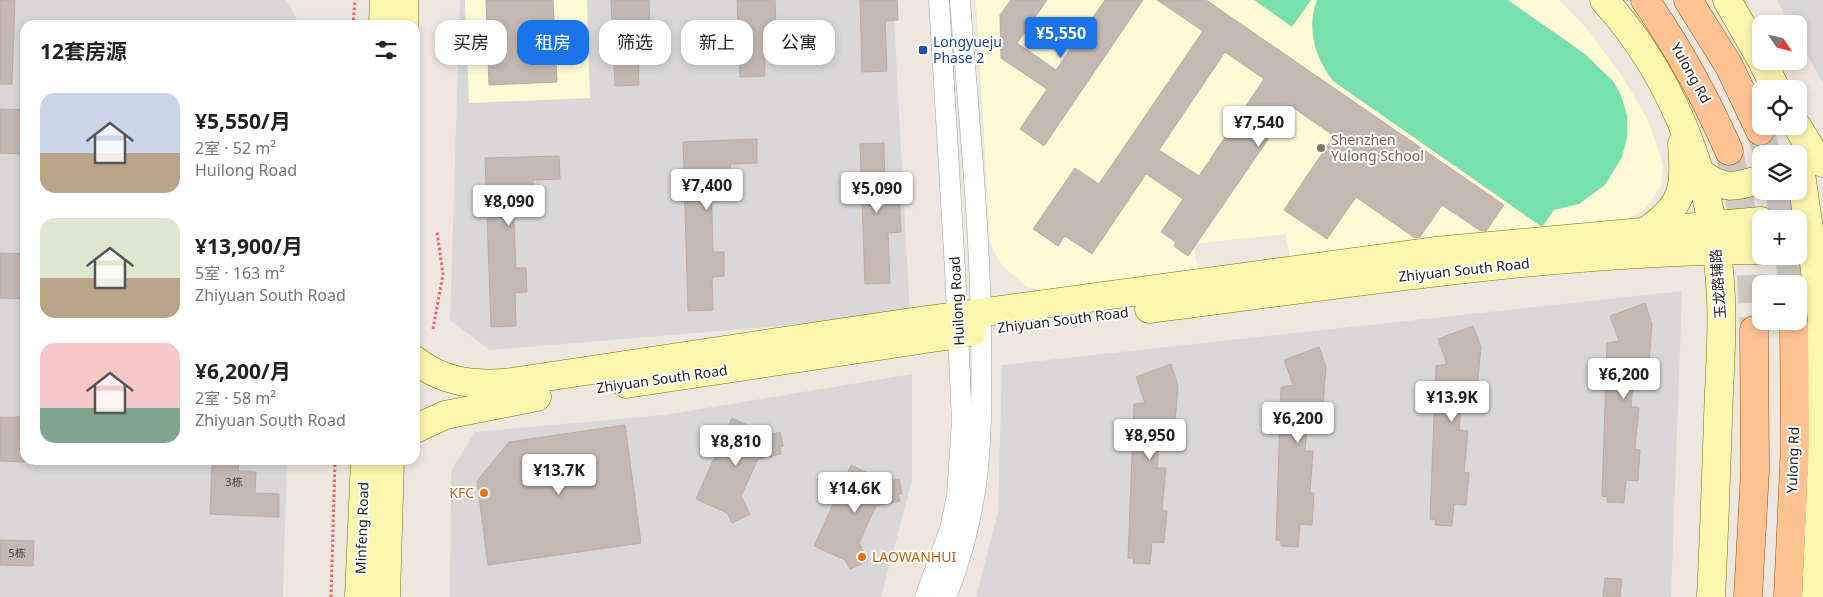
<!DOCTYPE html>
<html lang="zh">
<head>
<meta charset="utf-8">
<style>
  body { margin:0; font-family:"Noto Sans","Noto Sans SC",sans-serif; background:#f2f2f2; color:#222; height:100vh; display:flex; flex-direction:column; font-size:19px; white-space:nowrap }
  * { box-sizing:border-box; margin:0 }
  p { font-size:16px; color:#767676 }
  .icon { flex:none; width:28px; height:28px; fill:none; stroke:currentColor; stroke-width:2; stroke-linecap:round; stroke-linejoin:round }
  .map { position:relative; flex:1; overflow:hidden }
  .side { position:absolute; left:20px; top:20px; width:400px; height:445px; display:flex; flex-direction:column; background:#fff; border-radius:15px; box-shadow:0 2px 8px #0003 }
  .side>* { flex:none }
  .guide { position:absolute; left:435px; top:20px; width:475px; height:45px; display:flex; gap:10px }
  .needle { width:32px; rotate:125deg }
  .controls { position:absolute; left:1752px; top:15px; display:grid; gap:10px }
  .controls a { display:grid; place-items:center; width:55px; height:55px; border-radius:10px; background:#fff; box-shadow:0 2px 8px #0003; font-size:25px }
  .price { position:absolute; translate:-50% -42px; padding:0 11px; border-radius:5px; background:#fff; color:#222; font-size:16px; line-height:32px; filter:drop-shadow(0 1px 2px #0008) }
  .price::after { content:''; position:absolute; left:50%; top:30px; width:15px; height:11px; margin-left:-8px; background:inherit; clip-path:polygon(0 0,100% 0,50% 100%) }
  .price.on { background:#1a73e8; color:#fff }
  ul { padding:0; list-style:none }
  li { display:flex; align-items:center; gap:15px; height:125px; padding:0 20px }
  li span { display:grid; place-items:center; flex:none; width:140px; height:100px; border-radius:15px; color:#555 }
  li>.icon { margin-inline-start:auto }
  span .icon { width:60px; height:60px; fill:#fffc; stroke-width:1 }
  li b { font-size:21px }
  h2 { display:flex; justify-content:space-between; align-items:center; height:60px; padding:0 20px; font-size:21px }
  .tag { padding:0 18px; border-radius:15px; background:#fff; box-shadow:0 2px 8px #0003; font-size:18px; line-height:45px }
  .tag.on { background:#1a73e8; color:#fff }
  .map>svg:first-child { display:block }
  .residential { fill:#d9d7d7 }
  .education { fill:#fffad6 }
  .pitch { fill:#78e0ac }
  .building { fill:#c4b8b2; stroke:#bfaaa1; fill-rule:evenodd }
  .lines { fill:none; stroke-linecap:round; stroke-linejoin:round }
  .primary-tunnel { stroke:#cdc8c1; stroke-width:28; stroke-dasharray:28 14; stroke-linecap:butt }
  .street-casing { stroke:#a1a1a1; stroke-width:21 }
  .secondary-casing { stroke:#727101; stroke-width:29 }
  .primary-casing { stroke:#914f00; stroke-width:29 }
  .path { stroke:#ff5e61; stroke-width:3; stroke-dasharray:2.5 2.5; stroke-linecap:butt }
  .street { stroke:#fff; stroke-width:20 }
  .secondary { stroke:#fcf6ae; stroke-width:28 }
  .primary { stroke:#ffc292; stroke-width:28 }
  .transit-dot { fill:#1a4fb4; stroke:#fff; stroke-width:2 }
  .education-dot { fill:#8d6e63; stroke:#fff; stroke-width:2 }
  .food-dot { fill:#e8710a; stroke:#fff; stroke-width:2 }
  .labels { text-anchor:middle; stroke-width:4; stroke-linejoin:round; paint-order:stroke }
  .number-label { font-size:11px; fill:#444240 }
  .transit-label { font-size:14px; fill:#164399; stroke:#fff; text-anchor:start }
  .street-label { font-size:14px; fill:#1a1a1a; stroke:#fff }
  .education-label { font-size:14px; fill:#785e54; stroke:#fff; text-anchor:start }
  .food-label { font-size:14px; fill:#c56008; stroke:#fff; text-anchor:end }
</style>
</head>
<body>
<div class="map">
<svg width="1823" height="597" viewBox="0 0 1823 597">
  <rect width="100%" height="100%" fill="#ede7df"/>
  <path class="residential" d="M0 0H286L300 25H25V460H287L283 597H0Z
    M460 0H893L910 315 490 350 450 320Z
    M1777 0H1823V84L1799 39V24H1790Z
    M1682 291 1671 597H976L998 512 1002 365Z
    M912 374V480L881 597H450L451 471 475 432 664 415Z"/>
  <path class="education" d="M465 0H587L590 98 469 103Z
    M976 0H1559L1589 31 1622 76 1638 103 1647 119 1660 154 1663 168 1661 186 1644 210 1624 221 1291 265 1286 234 1193 244 1198 270 1045 291 1027 287 1003 266 995 254 990 239Z"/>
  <path class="pitch" d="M1254 0H1311L1292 27Z
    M1317 0H1508L1585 54 1613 81 1621 95 1627 115V138L1622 157 1605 185 1579 204 1554 210 1542 227 1333 81C1315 57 1306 29 1317 0Z"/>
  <path class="building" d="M0 0H15L12 84H0Z
    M486 0H553L557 82 489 85Z
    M611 0H649L650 34 637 35 639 85 615 86Z
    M737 0H775L776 25 763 26 765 76 740 77Z
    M860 0H897L898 20 885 21 887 71 862 72Z
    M1011 0H1047L1017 43 1056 70 1105 0H1143L1044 146 1020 129 1047 89 1001 58 1000 15Z
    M1157 0H1206L1504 205 1486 231H1481L1442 205 1420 237 1415 238 1356 197 1327 239 1284 210 1334 136 1291 106 1188 256 1174 246 1176 242 1161 232 1183 199 1146 174 1092 254 1065 236 1058 246 1033 229 1075 168 1099 184 1203 31ZM1225 52 1264 79 1199 176 1159 150Z
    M0 109 25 110V154L0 153Z
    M757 139V163L730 164 731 179 711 180 713 252H724V276L712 277 713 310 688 311 683 142Z
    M884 143 885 193 899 192 901 232 888 233 890 283 865 284 860 144Z
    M559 156 560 179 533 180V196H513L516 268H526L527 292 515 293 516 326 491 327 485 158Z
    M0 253 25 254 23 299 0 298Z
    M1645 303 1652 324 1648 375 1634 374 1631 407H1639L1635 449 1640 450 1638 481 1626 480 1624 503 1607 502V497L1602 496 1607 343 1619 341 1610 316Z
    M1473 326 1481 347 1476 398 1462 397 1459 430 1468 431 1464 472 1469 473 1466 505 1454 504 1452 526 1435 525 1436 520 1430 519 1436 366 1447 364 1438 339Z
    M1319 347 1326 367 1322 419 1308 418 1305 451H1313L1310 493H1314L1312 525 1300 524 1298 547 1281 546V541L1276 540 1281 387 1293 385 1284 360Z
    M1171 364 1178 385 1174 436 1160 435 1157 468H1166L1162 510 1167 511 1164 543 1152 542 1150 564 1133 563 1134 558H1128L1134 404 1145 403 1136 377Z
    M0 417H20V439H25V462L0 461Z
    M732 418 769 435 780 432 783 446 780 447 781 454 758 459 741 496 750 514 732 523 727 513 696 499Z
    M625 425 641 543 488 565 477 481 509 442Z
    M212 460H239L238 471 256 472 255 493 279 494V517L210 514Z
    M851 465 886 482 899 479 902 494H898L900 501 876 506 859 543 868 561 850 569 845 560 814 546Z
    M0 540 34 541 33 566 0 565Z
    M1605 578 1622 579 1620 597H1603Z"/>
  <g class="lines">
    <path class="primary-tunnel" d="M1760 131 1767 154
      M1729 151 1749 244 1754 330
      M1779 191 1784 219
      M1789 256 1792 284"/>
    <defs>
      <path id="street" d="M925 597 950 529 957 496 962 421 955 269 939 0
        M946 597C984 503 982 431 981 333 980 222 968 111 960 0"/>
      <path id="secondary" d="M1604 0C1677 80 1716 190 1721 298 1723 338 1719 379 1718 419 1716 478 1714 538 1711 597
        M1727 0 1761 59
        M383 25 384 0
        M404 25V0
        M1762 61 1776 89
        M1797 126 1813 152 1823 163
        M1799 160 1822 319V457L1816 597
        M1701 173C1724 191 1735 187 1761 179
        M1646 231C1684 205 1686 188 1682 144
        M1149 309C1352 283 1556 251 1761 250
        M415 360C443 382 471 385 505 383L905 323 1435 251 1761 221
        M626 384 972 332
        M415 429 445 415 537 397
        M359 597 365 460
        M386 597 390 460"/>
      <path id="primary" d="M1645 0C1679 49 1705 96 1729 151
        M1688 0 1729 66 1760 131
        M1748 597 1755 471 1754 330
        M1788 597 1795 444 1794 324"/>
    </defs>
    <use href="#street" class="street-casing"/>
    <use href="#secondary" class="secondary-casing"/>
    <use href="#primary" class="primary-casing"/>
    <path class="path" d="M353 25 355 0
      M433 329 443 274 437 232
      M331 597 335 460"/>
    <use href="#street" class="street"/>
    <use href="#secondary" class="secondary"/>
    <use href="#primary" class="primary"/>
  </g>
  <rect class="transit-dot" x="918" y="45" width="10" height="10" rx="2.5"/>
  <circle class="education-dot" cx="1321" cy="148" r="5"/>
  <g class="food-dot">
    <circle cx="484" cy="493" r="5"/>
    <circle cx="862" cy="557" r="5"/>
  </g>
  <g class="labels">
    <g class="number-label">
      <text x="234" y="486">3栋</text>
      <text x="17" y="557">5栋</text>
    </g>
    <g class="transit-label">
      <text x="933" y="47">Longyueju<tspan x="933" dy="16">Phase 2</tspan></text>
    </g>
    <g class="street-label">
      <text transform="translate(1691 73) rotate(61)" y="5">Yulong Rd</text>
      <text transform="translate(1464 270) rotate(-6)" y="5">Zhiyuan South Road</text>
      <text transform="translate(1718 284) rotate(-94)" y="5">玉龙路辅路</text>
      <text transform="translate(957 301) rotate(-93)" y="5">Huilong Road</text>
      <text transform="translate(1063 320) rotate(-7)" y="5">Zhiyuan South Road</text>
      <text transform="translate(662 379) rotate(-8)" y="5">Zhiyuan South Road</text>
      <text transform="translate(1793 460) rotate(-88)" y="5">Yulong Rd</text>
      <text transform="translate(362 528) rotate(-88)" y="5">Minfeng Road</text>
    </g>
    <g class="education-label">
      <text x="1331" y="145">Shenzhen<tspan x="1331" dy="16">Yulong School</tspan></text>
    </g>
    <g class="food-label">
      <text x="474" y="498">KFC</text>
      <text x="872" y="562" text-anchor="start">LAOWANHUI</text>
    </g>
  </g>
</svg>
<div class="controls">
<a><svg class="needle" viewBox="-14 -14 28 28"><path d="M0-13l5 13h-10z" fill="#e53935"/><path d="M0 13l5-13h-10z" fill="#767676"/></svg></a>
<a><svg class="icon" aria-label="locate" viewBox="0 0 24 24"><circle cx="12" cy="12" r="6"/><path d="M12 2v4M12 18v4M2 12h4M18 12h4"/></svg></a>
<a><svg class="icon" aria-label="layers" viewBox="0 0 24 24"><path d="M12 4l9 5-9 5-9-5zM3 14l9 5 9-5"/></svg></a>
<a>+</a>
<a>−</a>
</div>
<b class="price on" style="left:1061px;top:59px">¥5,550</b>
<b class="price" style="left:1259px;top:148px">¥7,540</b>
<b class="price" style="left:707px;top:211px">¥7,400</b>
<b class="price" style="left:877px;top:214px">¥5,090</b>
<b class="price" style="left:509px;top:227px">¥8,090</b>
<b class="price" style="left:1624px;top:400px">¥6,200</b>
<b class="price" style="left:1452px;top:423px">¥13.9K</b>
<b class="price" style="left:1298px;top:444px">¥6,200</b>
<b class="price" style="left:1150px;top:461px">¥8,950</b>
<b class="price" style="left:736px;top:467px">¥8,810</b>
<b class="price" style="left:559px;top:496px">¥13.7K</b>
<b class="price" style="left:855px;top:514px">¥14.6K</b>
<div class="guide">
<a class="tag">买房</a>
<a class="tag on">租房</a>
<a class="tag">筛选</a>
<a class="tag">新上</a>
<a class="tag">公寓</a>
</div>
<section class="side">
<h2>12套房源<svg class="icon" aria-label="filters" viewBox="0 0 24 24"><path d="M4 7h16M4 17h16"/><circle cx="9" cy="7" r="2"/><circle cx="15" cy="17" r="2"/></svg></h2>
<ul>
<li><span style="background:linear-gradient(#c9d6e8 60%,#b9a48a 0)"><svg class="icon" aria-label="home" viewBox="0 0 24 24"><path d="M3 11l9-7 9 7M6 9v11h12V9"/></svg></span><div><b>¥5,550/月</b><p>2室 · 52 m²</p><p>Huilong Road</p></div></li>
<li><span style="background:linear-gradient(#dfe7d0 60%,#b9a48a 0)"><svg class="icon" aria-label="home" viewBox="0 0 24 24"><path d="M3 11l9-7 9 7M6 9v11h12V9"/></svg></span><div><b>¥13,900/月</b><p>5室 · 163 m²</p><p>Zhiyuan South Road</p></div></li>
<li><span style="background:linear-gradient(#f6c9c9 65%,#7fa58c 0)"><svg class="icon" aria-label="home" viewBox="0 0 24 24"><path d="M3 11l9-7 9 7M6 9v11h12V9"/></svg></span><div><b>¥6,200/月</b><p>2室 · 58 m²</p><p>Zhiyuan South Road</p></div></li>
</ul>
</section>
</div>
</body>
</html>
